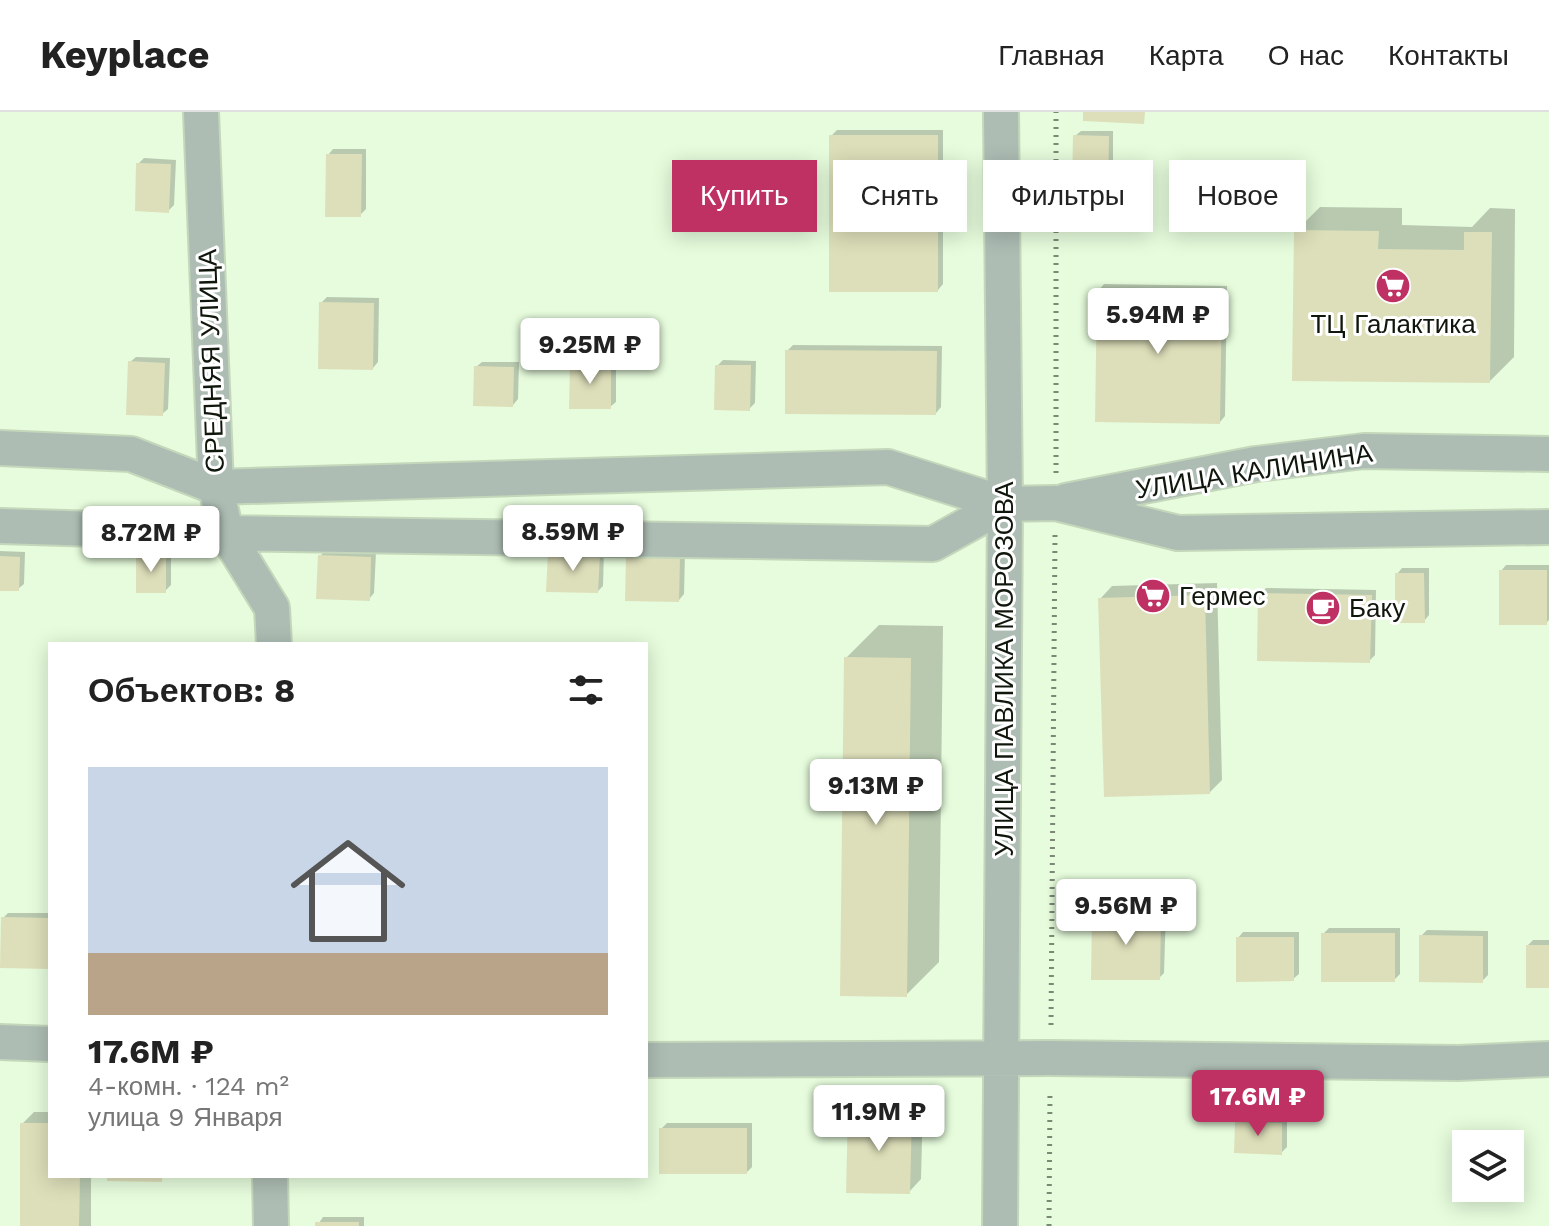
<!DOCTYPE html>
<html lang="ru">
<head>
<meta charset="utf-8">
<style>
  body { margin:0; font-family:"Work Sans",sans-serif; background:#f6f6f6; color:#222; height:100vh; display:flex; flex-direction:column; font-size:30px; white-space:nowrap }
  * { box-sizing:border-box; margin:0 }
  p { font-size:26px; color:#767676 }
  .icon { flex:none; width:44px; height:44px; fill:none; stroke:currentColor; stroke-width:2; stroke-linecap:round; stroke-linejoin:round }
  .map { position:relative; flex:1; overflow:hidden }
  .details { position:absolute; left:48px; top:530px; width:600px; height:536px; display:flex; flex-direction:column; background:#fff; border-radius:0px; box-shadow:0 4px 20px #0003 }
  .details>* { flex:none }
  .guide { position:absolute; left:672px; top:48px; width:756px; height:72px; display:flex; gap:16px }
  .buttons { position:absolute; left:1452px; top:1018px; display:grid; gap:16px }
  .buttons a { display:grid; place-items:center; width:72px; height:72px; border-radius:0px; background:#fff; box-shadow:0 4px 20px #0003; font-size:40px }
  .price { position:absolute; translate:-50% -68px; padding:0 18px; border-radius:8px; background:#fff; color:#222; font-size:26px; line-height:52px; filter:drop-shadow(0 2px 4px #0008) }
  .price::after { content:''; position:absolute; left:50%; top:48px; width:24px; height:18px; margin-left:-12px; background:inherit; clip-path:polygon(0 0,100% 0,50% 100%) }
  .price.selected { background:#be3162; color:#fff }
  ul { padding:0; list-style:none }
  li { display:grid; align-content:center; gap:16px; height:424px; padding:0 40px }
  li span { display:grid; place-items:center; height:248px; border-radius:0px; color:#555 }
  li>.icon { margin-inline-start:auto }
  span .icon { width:144px; height:144px; fill:#fffc; stroke-width:1 }
  li b { font-size:34px }
  h2 { display:flex; justify-content:space-between; align-items:center; height:96px; padding:0 40px; font-size:34px }
  .tag { padding:0 28px; border-radius:0px; background:#fff; box-shadow:0 4px 20px #0003; font-size:28px; line-height:72px }
  .tag.selected { background:#be3162; color:#fff }
  header { display:flex; align-items:center; gap:48px; box-sizing:border-box; height:112px; padding:0 40px; background:#fff; border-bottom:2px solid #e0e0e0 }
  header strong { font-size:38px }
  nav { display:flex; gap:44px; margin-inline-start:auto; font-size:28px }
  .map>svg:first-child { display:block }
  .shadow { fill:#0003 }
  .building { fill:#dddfba }
  .lines { fill:none; stroke-linecap:round; stroke-linejoin:round }
  .street-casing { stroke:#c4d7bb; stroke-width:38 }
  .path { stroke:#7b8974; stroke-width:5; stroke-dasharray:2 6; stroke-linecap:butt }
  .street { stroke:#adbdb4; stroke-width:34 }
  .labels { text-anchor:middle; stroke-width:6; stroke-linejoin:round; paint-order:stroke }
  .poi-label { font-size:26px; fill:#0f160b; stroke:#fff; text-anchor:start }
  .street-label { font-size:26px; fill:#0f160b; stroke:#fff }
</style>
</head>
<body>
<header>
<strong>Keyplace</strong>
<nav><a>Главная</a><a>Карта</a><a>О нас</a><a>Контакты</a></nav>
</header>
<div class="map">
<svg width="1549" height="1114" viewBox="0 0 1549 1114">
  <rect width="100%" height="100%" fill="#e6fcdc"/>
  <path class="shadow" d="M837 18H943V172L938 178 831 24Z
    M1081 19H1113V74L1107 79 1075 24Z
    M333 37H366V97L360 103 328 43Z
    M144 46 176 48 174 93 168 99 138 52Z
    M1320 95 1402 96V113L1472 115 1490 96 1515 97 1514 245 1490 269 1296 119Z
    M1104 172 1227 174 1225 304 1220 310 1099 178Z
    M327 185 379 186 378 250 373 256 321 191Z
    M793 233 942 234 941 295 936 301 787 239Z
    M136 245 170 246 168 297 162 302 130 250Z
    M577 246H616V290L610 295 572 252Z
    M723 248 756 249 755 291 749 297 717 254Z
    M482 250H519L518 287 513 293 476 255Z
    M555 436 604 437 603 474 598 479Z
    M144 438H171V473L165 479 138 444Z
    M326 438 376 440 374 481 369 487 320 444Z
    M0 439 25 440 24 472 18 477H0Z
    M685 440 684 482 679 488 627 487Z
    M1506 453H1549V508L1546 511 1501 459Z
    M1402 456H1429V503L1424 509 1397 462Z
    M1217 471 1222 668 1210 680 1100 487 1112 474Z
    M1266 476 1376 478 1375 543 1369 549 1260 482Z
    M879 513 943 514 939 850 906 883 846 546Z
    M1099 797 1166 798 1164 861 1159 866 1094 803Z
    M8 801H50V855L3 806Z
    M1329 816H1400V862L1394 868 1323 822Z
    M1427 818 1488 819V863L1482 869 1421 824Z
    M1243 820H1299V862L1293 867 1238 826Z
    M1533 828H1549V874L1528 833Z
    M863 989H923L921 1067 909 1080 850 1001Z
    M34 1000H50V1064H91V1114H22V1012Z
    M1243 1006 1287 1007V1035L1281 1041 1237 1011Z
    M667 1011H752V1055L747 1060 661 1017Z
    M323 1105H364V1114H317Z"/>
  <path class="building" d="M1083 0H1145L1144 12 1083 9Z
    M829 23H938V180H829Z
    M1073 23 1109 24 1108 81H1072Z
    M326 42H362L361 105H325Z
    M136 51 171 52 169 101 135 99Z
    M1294 118 1379 119 1378 137 1464 138V120H1492L1490 271 1292 269Z
    M1097 177 1222 179 1220 312 1095 310Z
    M319 190 374 191 373 258 318 257Z
    M785 238 937 239 936 303 785 302Z
    M128 249 165 251 163 304 126 303Z
    M570 251H611V297H569Z
    M715 253H751L750 299 714 298Z
    M474 254 514 255 513 295 473 294Z
    M548 441 600 442 598 481 546 480Z
    M136 443H166V481H136Z
    M318 443 371 445 370 489 316 487Z
    M626 443 680 445 679 490 625 489Z
    M0 444 20 445 19 479H0Z
    M1499 458H1547V513H1499Z
    M1395 461H1424L1425 511H1395Z
    M1258 481 1372 483 1370 551 1257 549Z
    M1205 483 1210 682 1104 685 1098 486Z
    M844 545 911 546 907 885 840 884Z
    M1092 802 1161 803 1160 868H1091Z
    M1 805 50 806V857L0 856Z
    M1321 821H1395V870H1321Z
    M1419 823 1483 824V871L1419 870Z
    M1236 825H1294V869L1236 870Z
    M1526 833H1549V876H1526Z
    M848 1000H912L910 1082 846 1081Z
    M1235 1010 1282 1011V1043L1234 1041Z
    M20 1011H50V1064H80L79 1114H20Z
    M659 1016H747V1062H659Z
    M107 1064H162V1070L107 1069Z
    M315 1110H359V1114H315Z"/>
  <g class="lines">
    <defs>
      <path id="street" d="M201 0 216 375 226 421 272 496 274 532
        M0 336 131 342 216 375 888 355 1005 392
        M1066 389 1256 352 1364 339 1549 342
        M0 414 226 421 933 432 1005 392 1056 391 1178 421 1549 415
        M0 930 50 932
        M646 948 1050 946 1458 951 1549 947
        M270 1064 271 1114
        M1000 1114 1005 392 1001 0"/>
    </defs>
    <use href="#street" class="street-casing"/>
    <path class="path" d="M1056 361V0
      M1051 913 1055 423
      M1049 1114 1050 979"/>
    <use href="#street" class="street"/>
  </g>
  <defs>
    <symbol id="supermarket-disc" viewBox="-11 -11 22 22"><circle r="9.5" fill="#be3162" stroke="#fff"/><path d="M-6-5.5h2.5l.6 2H6L4.5 2H-2.5L-4.4-4H-6ZM-1.5 3.2a1.3 1.3 0 1 0 .1 0ZM3 3.2a1.3 1.3 0 1 0 .1 0Z" fill="#fff"/></symbol>
    <symbol id="cafe-disc" viewBox="-11 -11 22 22"><circle r="9.5" fill="#be3162" stroke="#fff"/><path d="M-5.5-4.5H6V0H3Q3 3.5 0 3.5H-2.5Q-5.5 3.5-5.5 0ZM3-3.2v2h1.7v-2ZM-6 4.5H4V6H-6Z" fill="#fff"/></symbol>
  </defs>
  <g fill-rule="evenodd">
    <use href="#supermarket-disc" x="1373" y="154" width="40" height="40"/>
    <use href="#supermarket-disc" x="1133" y="464" width="40" height="40"/>
    <use href="#cafe-disc" x="1303" y="476" width="40" height="40"/>
  </g>
  <g class="labels">
    <g class="poi-label">
      <text x="1393" y="221" text-anchor="middle">ТЦ Галактика</text>
      <text x="1179" y="493">Гермес</text>
      <text x="1349" y="505">Баку</text>
    </g>
    <g class="street-label">
      <text transform="translate(211 249) rotate(-92)" y="9">СРЕДНЯЯ УЛИЦА</text>
      <text transform="translate(1254 359) rotate(-9)" y="9">УЛИЦА КАЛИНИНА</text>
      <text transform="translate(1004 557) rotate(-90)" y="9">УЛИЦА ПАВЛИКА МОРОЗОВА</text>
    </g>
  </g>
</svg>
<div class="buttons">
<a><svg class="icon" aria-label="layers" viewBox="0 0 24 24"><path d="M12 4l9 5-9 5-9-5zM3 14l9 5 9-5"/></svg></a>
</div>
<b class="price" style="left:1158px;top:244px">5.94M ₽</b>
<b class="price" style="left:590px;top:274px">9.25M ₽</b>
<b class="price" style="left:573px;top:461px">8.59M ₽</b>
<b class="price" style="left:151px;top:462px">8.72M ₽</b>
<b class="price" style="left:876px;top:715px">9.13M ₽</b>
<b class="price" style="left:1126px;top:835px">9.56M ₽</b>
<b class="price selected" style="left:1258px;top:1026px">17.6M ₽</b>
<b class="price" style="left:879px;top:1041px">11.9M ₽</b>
<div class="guide">
<a class="tag selected">Купить</a>
<a class="tag">Снять</a>
<a class="tag">Фильтры</a>
<a class="tag">Новое</a>
</div>
<section class="details">
<h2>Объектов: 8<svg class="icon" aria-label="filters" viewBox="0 0 24 24"><path d="M4 7h16M4 17h16"/><circle cx="9" cy="7" r="2"/><circle cx="15" cy="17" r="2"/></svg></h2>
<ul>
<li><span style="background:linear-gradient(#c9d6e8 75%,#b9a48a 0)"><svg class="icon" aria-label="home" viewBox="0 0 24 24"><path d="M3 11l9-7 9 7M6 9v11h12V9"/></svg></span><div><b>17.6M ₽</b><p>4-комн. · 124 m²</p><p>улица 9 Января</p></div></li>
</ul>
</section>
</div>
</body>
</html>
